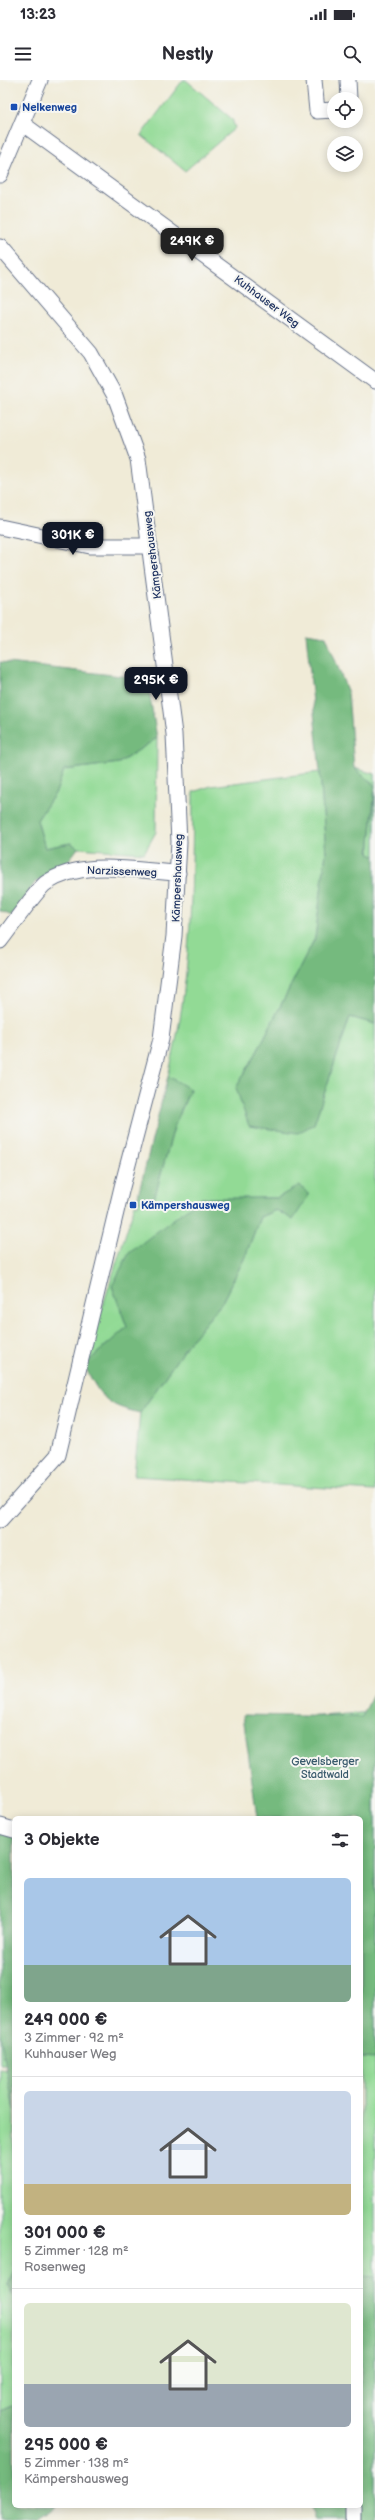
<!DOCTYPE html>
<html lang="de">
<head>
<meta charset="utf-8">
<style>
  body { margin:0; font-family:"Balsamiq Sans",sans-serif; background:#f2f2f3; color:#2b2b33; height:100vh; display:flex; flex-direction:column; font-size:15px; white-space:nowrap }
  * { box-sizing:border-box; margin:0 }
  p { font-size:13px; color:#7c7c81 }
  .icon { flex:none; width:22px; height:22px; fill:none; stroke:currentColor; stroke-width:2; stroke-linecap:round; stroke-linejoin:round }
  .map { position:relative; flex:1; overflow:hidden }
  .panel { position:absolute; left:12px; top:1736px; width:351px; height:692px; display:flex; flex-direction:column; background:#fff; border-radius:6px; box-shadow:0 2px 10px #0003 }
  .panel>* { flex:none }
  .fabs { position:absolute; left:327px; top:12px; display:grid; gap:8px }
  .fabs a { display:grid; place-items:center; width:36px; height:36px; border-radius:50%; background:#fff; box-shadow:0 2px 10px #0003; font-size:20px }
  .price { position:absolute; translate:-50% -34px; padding:0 9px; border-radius:8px; background:#111827; color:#fff; font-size:13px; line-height:26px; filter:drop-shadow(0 1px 2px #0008) }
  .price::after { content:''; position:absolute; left:50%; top:24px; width:12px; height:9px; margin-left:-6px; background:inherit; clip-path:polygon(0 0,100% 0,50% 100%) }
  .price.on { background:#222; color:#fff }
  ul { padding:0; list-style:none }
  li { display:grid; align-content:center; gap:8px; height:212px; padding:0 12px }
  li+li { border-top:1px solid #e1e1e2 }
  li span { display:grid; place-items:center; height:124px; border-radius:6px; color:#555 }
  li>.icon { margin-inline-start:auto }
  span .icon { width:72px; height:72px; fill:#fffc; stroke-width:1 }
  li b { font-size:17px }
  h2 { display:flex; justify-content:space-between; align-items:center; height:48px; padding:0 12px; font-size:17px }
  .status { display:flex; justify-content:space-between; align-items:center; height:28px; padding:0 20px; background:#fff; direction:ltr }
  .status svg { height:11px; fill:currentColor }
  header { display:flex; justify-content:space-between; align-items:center; height:52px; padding:0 12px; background:#fff; font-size:18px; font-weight:700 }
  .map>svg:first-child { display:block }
  .green { fill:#92da95; stroke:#56847a }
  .forest { fill:#75ba7e; stroke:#48746e }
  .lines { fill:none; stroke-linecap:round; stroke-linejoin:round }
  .minor-casing { stroke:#667188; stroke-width:17 }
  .minor { stroke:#fff; stroke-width:15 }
  .transit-dot { fill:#1a4fb4; stroke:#f6f6f2; stroke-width:1.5 }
  .labels { text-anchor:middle; stroke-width:4; stroke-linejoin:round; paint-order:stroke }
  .transit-label { font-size:11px; font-weight:bold; fill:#164399; stroke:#f6f6f2; text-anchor:start }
  .street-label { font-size:11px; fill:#1b2f5e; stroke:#f6f6f2 }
  .park-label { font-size:11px; fill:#395a6c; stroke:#f6f6f2 }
</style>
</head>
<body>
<div class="status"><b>13:23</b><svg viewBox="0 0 49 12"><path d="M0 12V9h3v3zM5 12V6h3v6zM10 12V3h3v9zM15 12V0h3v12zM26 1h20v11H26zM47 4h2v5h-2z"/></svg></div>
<header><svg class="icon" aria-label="menu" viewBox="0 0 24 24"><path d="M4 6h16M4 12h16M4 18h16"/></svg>Nestly<svg class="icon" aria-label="search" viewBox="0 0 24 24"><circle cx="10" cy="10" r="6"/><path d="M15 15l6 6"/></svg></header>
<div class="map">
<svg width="375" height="2440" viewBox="0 0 375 2440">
  <rect width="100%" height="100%" fill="#f6f6f2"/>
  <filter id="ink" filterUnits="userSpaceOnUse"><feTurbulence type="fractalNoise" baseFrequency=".025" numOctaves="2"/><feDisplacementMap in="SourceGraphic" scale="8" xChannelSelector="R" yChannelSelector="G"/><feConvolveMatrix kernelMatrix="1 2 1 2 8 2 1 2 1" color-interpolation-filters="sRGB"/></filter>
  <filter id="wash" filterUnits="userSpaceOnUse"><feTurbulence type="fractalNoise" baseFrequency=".012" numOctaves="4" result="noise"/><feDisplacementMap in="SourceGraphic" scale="16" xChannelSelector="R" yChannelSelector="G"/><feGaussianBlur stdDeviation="0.9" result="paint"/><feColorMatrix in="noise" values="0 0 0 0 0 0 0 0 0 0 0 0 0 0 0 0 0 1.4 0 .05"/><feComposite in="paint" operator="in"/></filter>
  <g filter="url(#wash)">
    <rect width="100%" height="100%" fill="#f0ebd7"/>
    <path class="green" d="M183 0H186L232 39 235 48 185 91 141 55Z
      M157 658 156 752 144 773 78 768 71 763 45 768 37 740 56 712 64 690 119 683Z
      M354 688 375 694V706Z
      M320 692 326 773 315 858 257 972 236 1008 314 1044 350 937 375 944V1411L134 1396 140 1333 187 1265 221 1224 245 1177 260 1137 276 1130 300 1106 277 1118H259L112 1206 127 1247 84 1285 135 1124 138 1125 139 1121 153 1123 174 1047 190 1010 168 996C192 903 192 808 193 712L211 706Z
      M375 712V776L369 775Z
      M375 1632V2440L361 2381V1738H271L278 1639Z
      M0 1954 7 1984H0Z
      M0 1989 8 1990 14 2030V2191L8 2205 14 2216V2325L0 2331Z"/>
    <path class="forest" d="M306 553 326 556 348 613 354 688 375 706 369 774 375 776V944L350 937 314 1044 298 1053 249 1046 236 1008 257 972 315 858 326 773 320 692Z
      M0 582 147 599 157 658 119 683 64 690 56 712 37 740 45 768 71 763 78 768 63 788 36 801 12 836 0 831Z
      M168 996 190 1009 174 1047 153 1123 139 1121 138 1116Z
      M300 1105 309 1115 293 1140 276 1130 260 1137 245 1177 221 1224 187 1265 140 1333C104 1325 101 1317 84 1285L127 1247 112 1206 129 1173 201 1118H277Z
      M375 1610V1979L361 1978V1738H257L243 1635 362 1637Z
      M0 1751 14 1755V2030L0 1954Z
      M14 2191V2216L8 2205Z
      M361 2196 375 2197V2440H314V2434L309 2426H361Z
      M14 2325V2426H57L36 2440H0V2331Z"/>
  </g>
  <g filter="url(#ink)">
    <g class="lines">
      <defs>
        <path id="minor" d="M314 0 317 31 334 30
          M348 0 349 19
          M23 44 375 301
          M0 95 40 0
          M0 167 91 273 115 316 138 379 174 654 179 762 174 856 161 959 122 1107 58 1375 0 1440
          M0 447 90 466H150
          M0 861C9 850 37 809 46 803 83 778 136 791 178 793
          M0 1746 14 1750
          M353 2426V2440"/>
      </defs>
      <use href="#minor" class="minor-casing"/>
      <use href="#minor" class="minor"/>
    </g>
  </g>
  <g class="transit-dot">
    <rect x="10" y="23" width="8" height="8" rx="2"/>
    <rect x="129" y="1121" width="8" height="8" rx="2"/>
  </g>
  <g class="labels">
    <g class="transit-label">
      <text x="22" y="31">Nelkenweg</text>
      <text x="141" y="1129">Kämpershausweg</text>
    </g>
    <g class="street-label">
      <text transform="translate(267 221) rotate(37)" y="4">Kuhhauser Weg</text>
      <text transform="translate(152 475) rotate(-97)" y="4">Kämpershausweg</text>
      <text transform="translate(122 791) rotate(2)" y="4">Narzissenweg</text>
      <text transform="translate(177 798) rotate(-88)" y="4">Kämpershausweg</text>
    </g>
    <g class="park-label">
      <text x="325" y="1685">Gevelsberger<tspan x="325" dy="13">Stadtwald</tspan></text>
    </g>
  </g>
</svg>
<div class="fabs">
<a><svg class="icon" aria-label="locate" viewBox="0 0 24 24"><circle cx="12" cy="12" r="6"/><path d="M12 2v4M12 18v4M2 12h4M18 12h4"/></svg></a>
<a><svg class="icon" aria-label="layers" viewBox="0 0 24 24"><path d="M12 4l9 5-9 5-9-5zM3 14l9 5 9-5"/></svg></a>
</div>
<b class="price on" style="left:192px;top:182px">249K €</b>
<b class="price" style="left:73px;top:476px">301K €</b>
<b class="price" style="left:156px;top:621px">295K €</b>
<section class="panel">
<h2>3 Objekte<svg class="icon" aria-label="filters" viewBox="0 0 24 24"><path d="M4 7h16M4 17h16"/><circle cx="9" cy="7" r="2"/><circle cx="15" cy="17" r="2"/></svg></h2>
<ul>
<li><span style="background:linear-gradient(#a9c7e8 70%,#7fa58c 0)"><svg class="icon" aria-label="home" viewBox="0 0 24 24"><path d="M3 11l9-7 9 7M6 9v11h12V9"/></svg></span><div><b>249 000 €</b><p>3 Zimmer · 92 m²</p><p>Kuhhauser Weg</p></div></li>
<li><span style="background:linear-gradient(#c9d6e8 75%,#c2b280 0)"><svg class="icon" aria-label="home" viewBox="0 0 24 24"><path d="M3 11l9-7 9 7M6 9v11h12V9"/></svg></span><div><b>301 000 €</b><p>5 Zimmer · 128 m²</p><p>Rosenweg</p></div></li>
<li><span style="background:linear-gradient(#dfe7d0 65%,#9aa5b1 0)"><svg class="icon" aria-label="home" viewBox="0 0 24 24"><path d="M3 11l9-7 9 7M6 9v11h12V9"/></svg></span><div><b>295 000 €</b><p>5 Zimmer · 138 m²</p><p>Kämpershausweg</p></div></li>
</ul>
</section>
</div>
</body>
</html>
